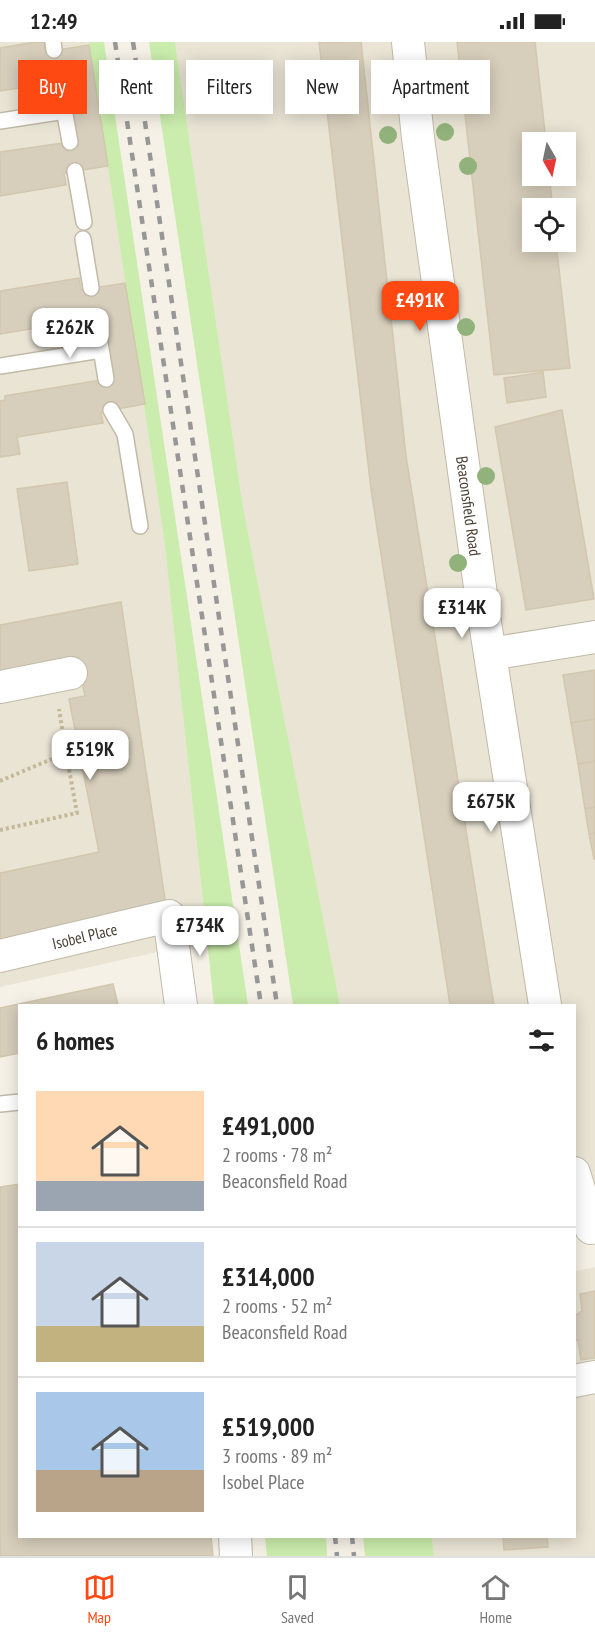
<!DOCTYPE html>
<html lang="en">
<head>
<meta charset="utf-8">
<style>
  body { margin:0; font-family:"PT Sans Narrow",sans-serif; background:#f6f6f6; color:#222; height:100vh; display:flex; flex-direction:column; font-size:22px; white-space:nowrap }
  * { box-sizing:border-box; margin:0 }
  p { font-size:20px; color:#767676 }
  .icon { flex:none; width:33px; height:33px; fill:none; stroke:currentColor; stroke-width:2; stroke-linecap:round; stroke-linejoin:round }
  .map { position:relative; flex:1; overflow:hidden }
  .drawer { position:absolute; left:18px; top:962px; width:558px; height:534px; display:flex; flex-direction:column; background:#fff; border-radius:0px; box-shadow:0 3px 15px #0003 }
  .drawer>* { flex:none }
  .top-card { position:absolute; left:18px; top:18px; width:560px; height:54px; display:flex; gap:12px }
  .needle { width:39px; rotate:171deg }
  .controls { position:absolute; left:522px; top:90px; display:grid; gap:12px }
  .controls a { display:grid; place-items:center; width:54px; height:54px; border-radius:0px; background:#fff; box-shadow:0 3px 15px #0003; font-size:30px }
  .price { position:absolute; translate:-50% -51px; padding:0 14px; border-radius:12px; background:#fff; color:#222; font-size:20px; line-height:39px; filter:drop-shadow(0 2px 3px #0008) }
  .price::after { content:''; position:absolute; left:50%; top:36px; width:18px; height:14px; margin-left:-9px; background:inherit; clip-path:polygon(0 0,100% 0,50% 100%) }
  .price.selected { background:#ff4913; color:#fff }
  ul { padding:0; list-style:none }
  li { display:flex; align-items:center; gap:18px; height:150px; padding:0 18px }
  li+li { border-top:2px solid #e0e0e0 }
  li span { display:grid; place-items:center; flex:none; width:168px; height:120px; border-radius:0px; color:#555 }
  li>.icon { margin-inline-start:auto }
  span .icon { width:72px; height:72px; fill:#fffc; stroke-width:1 }
  li b { font-size:26px }
  h2 { display:flex; justify-content:space-between; align-items:center; height:72px; padding:0 18px; font-size:26px }
  .pill { padding:0 21px; border-radius:0px; background:#fff; box-shadow:0 3px 15px #0003; font-size:21px; line-height:54px }
  .pill.selected { background:#ff4913; color:#fff }
  .status { display:flex; justify-content:space-between; align-items:center; height:42px; padding:0 30px; background:#fff; direction:ltr }
  .status svg { height:16px; fill:currentColor }
  .tab-bar { display:flex; justify-content:space-around; align-items:center; height:84px; border-top:2px solid #e0e0e0; background:#fff; font-size:16px; color:#767676 }
  .tab-bar a { display:grid; justify-items:center; gap:3px }
  .tab-bar .selected { color:#ff4913 }
  .map>svg:first-child { display:block }
  .residential { fill:#e9e4d4; fill-rule:evenodd }
  .green { fill:#caecac }
  .building { fill:#d7cebb; stroke:#d3c7ad; stroke-width:1.5 }
  .lines { fill:none; stroke-linecap:round; stroke-linejoin:round }
  .service-casing { stroke:#c1baa8; stroke-width:18 }
  .minor-casing { stroke:#c1baa8; stroke-width:34 }
  .path { stroke:#c4b898; stroke-width:4; stroke-dasharray:3 3; stroke-linecap:butt }
  .service { stroke:#fff; stroke-width:15 }
  .minor { stroke:#fff; stroke-width:32 }
  .rail { stroke:#979797; stroke-width:4.5; stroke-dasharray:8 8; stroke-linecap:butt }
  .tree { fill:#91b27b }
  .labels { text-anchor:middle; stroke-width:4.5; stroke-linejoin:round; paint-order:stroke }
  .street-label { font-size:16px; fill:#484235; stroke:#fff }
</style>
</head>
<body>
<div class="status"><b>12:49</b><svg viewBox="0 0 49 12"><path d="M0 12V9h3v3zM5 12V6h3v6zM10 12V3h3v9zM15 12V0h3v12zM26 1h20v11H26zM47 4h2v5h-2z"/></svg></div>
<div class="map">
<svg width="595" height="1514" viewBox="0 0 595 1514">
  <rect width="100%" height="100%" fill="#f5f1e6"/>
  <path class="residential" d="M0 0H89L164 496 207 899 0 945Z
    M175 0H595V1153L575 1158 574 963H340L243 465ZM532 100H566V134H532ZM532 166H566V200H532Z
    M595 1225V1514H434L432 1494H574L575 1229Z"/>
  <path class="green" d="M89 0H104L248 963H214L164 496Z
    M149 0H175L243 465 340 963H293Z
    M265 1494H326L327 1514H267Z
    M363 1494H432L434 1514H365Z"/>
  <path class="building" d="M35 0H44L45 10 89 3 108 124 64 131 66 143 0 154V110L77 99 67 38 0 49V6Z
    M319 0H361L406 414 494 963H450L371 447Z
    M457 0H535L546 100H532V134H549L553 166H532V200H556L570 326 494 333Z
    M79 236 81 248 125 241 145 362 101 370 103 381 17 395 20 412 0 415V359L5 358V354L113 336 103 275 0 292V249Z
    M543 330 546 355 507 361 504 336Z
    M562 368 594 557 526 568 495 385Z
    M67 440 78 522 29 529 17 447Z
    M121 560 166 864 0 898V831L99 810 69 657 85 654 77 616 0 630V583Z
    M595 628V677L571 681 563 633Z
    M595 677V719L578 722 571 681Z
    M595 719V765L585 767 578 722Z
    M595 765V791L589 792 585 767Z
    M595 791V817H594L589 792Z
    M113 942 118 963H20V1011L0 1015V966Z
    M20 1142V1494H211L213 1514H0V1145Z
    M595 1249V1316L581 1318 578 1298 574 1299V1274L582 1269 580 1252Z
    M503 1494H547L548 1505 504 1508Z"/>
  <g class="lines">
    <defs>
      <path id="service" d="M53 0 54 8
        M59 40 70 100
        M0 79 65 69
        M75 129 84 180
        M83 197 91 246
        M96 276 106 337
        M0 324 101 308
        M111 368 125 392 140 484
        M0 1062 20 1060"/>
      <g id="minor">
        <path id="s1" d="M408 0 418 96 484 574 545 963"/>
        <path d="M490 612 595 595"/>
        <path d="M0 645 71 631"/>
        <path id="s2" d="M0 914 169 874 181 963"/>
        <path d="M574 1131 591 1186"/>
        <path d="M574 1339 595 1335"/>
        <path d="M235 1494 236 1514"/>
      </g>
    </defs>
    <use href="#service" class="service-casing"/>
    <use href="#minor" class="minor-casing"/>
    <path class="path" d="M0 739 66 711 59 667
      M0 788 77 771 66 711"/>
    <use href="#service" class="service"/>
    <use href="#minor" class="minor"/>
    <path class="rail" d="M115 0 261 963
      M133 0 277 963
      M335 1494 337 1514
      M352 1494 354 1514"/>
  </g>
  <g class="tree">
    <circle cx="445" cy="90" r="9"/>
    <circle cx="388" cy="93" r="9"/>
    <circle cx="468" cy="124" r="9"/>
    <circle cx="422" cy="263" r="9"/>
    <circle cx="466" cy="285" r="9"/>
    <circle cx="486" cy="434" r="9"/>
    <circle cx="458" cy="521" r="9"/>
  </g>
  <g class="labels">
    <g class="street-label">
      <text dy="6" stroke="none"><textPath href="#s1" startOffset="468">Beaconsfield Road</textPath></text>
      <text dy="6" stroke="none"><textPath href="#s2" startOffset="87">Isobel Place</textPath></text>
    </g>
  </g>
</svg>
<div class="controls">
<a><svg class="needle" viewBox="-14 -14 28 28"><path d="M0-13l5 13h-10z" fill="#e53935"/><path d="M0 13l5-13h-10z" fill="#767676"/></svg></a>
<a><svg class="icon" aria-label="locate" viewBox="0 0 24 24"><circle cx="12" cy="12" r="6"/><path d="M12 2v4M12 18v4M2 12h4M18 12h4"/></svg></a>
</div>
<b class="price selected" style="left:420px;top:290px">£491K</b>
<b class="price" style="left:70px;top:317px">£262K</b>
<b class="price" style="left:462px;top:597px">£314K</b>
<b class="price" style="left:90px;top:739px">£519K</b>
<b class="price" style="left:491px;top:791px">£675K</b>
<b class="price" style="left:200px;top:915px">£734K</b>
<div class="top-card">
<a class="pill selected">Buy</a>
<a class="pill">Rent</a>
<a class="pill">Filters</a>
<a class="pill">New</a>
<a class="pill">Apartment</a>
</div>
<section class="drawer">
<h2>6 homes<svg class="icon" aria-label="filters" viewBox="0 0 24 24"><path d="M4 7h16M4 17h16"/><circle cx="9" cy="7" r="2"/><circle cx="15" cy="17" r="2"/></svg></h2>
<ul>
<li><span style="background:linear-gradient(#ffd9b3 75%,#9aa5b1 0)"><svg class="icon" aria-label="home" viewBox="0 0 24 24"><path d="M3 11l9-7 9 7M6 9v11h12V9"/></svg></span><div><b>£491,000</b><p>2 rooms · 78 m²</p><p>Beaconsfield Road</p></div></li>
<li><span style="background:linear-gradient(#c9d6e8 70%,#c2b280 0)"><svg class="icon" aria-label="home" viewBox="0 0 24 24"><path d="M3 11l9-7 9 7M6 9v11h12V9"/></svg></span><div><b>£314,000</b><p>2 rooms · 52 m²</p><p>Beaconsfield Road</p></div></li>
<li><span style="background:linear-gradient(#a9c7e8 65%,#b9a48a 0)"><svg class="icon" aria-label="home" viewBox="0 0 24 24"><path d="M3 11l9-7 9 7M6 9v11h12V9"/></svg></span><div><b>£519,000</b><p>3 rooms · 89 m²</p><p>Isobel Place</p></div></li>
</ul>
</section>
</div>
<nav class="tab-bar">
<a class="selected"><svg class="icon" aria-label="map" viewBox="0 0 24 24"><path d="M3 6l6-2 6 2 6-2v14l-6 2-6-2-6 2zM9 4v14M15 6v14"/></svg>Map</a>
<a><svg class="icon" aria-label="saved" viewBox="0 0 24 24"><path d="M7 4h10v16l-5-4-5 4z"/></svg>Saved</a>
<a><svg class="icon" aria-label="home" viewBox="0 0 24 24"><path d="M3 11l9-7 9 7M6 9v11h12V9"/></svg>Home</a>
</nav>
</body>
</html>
